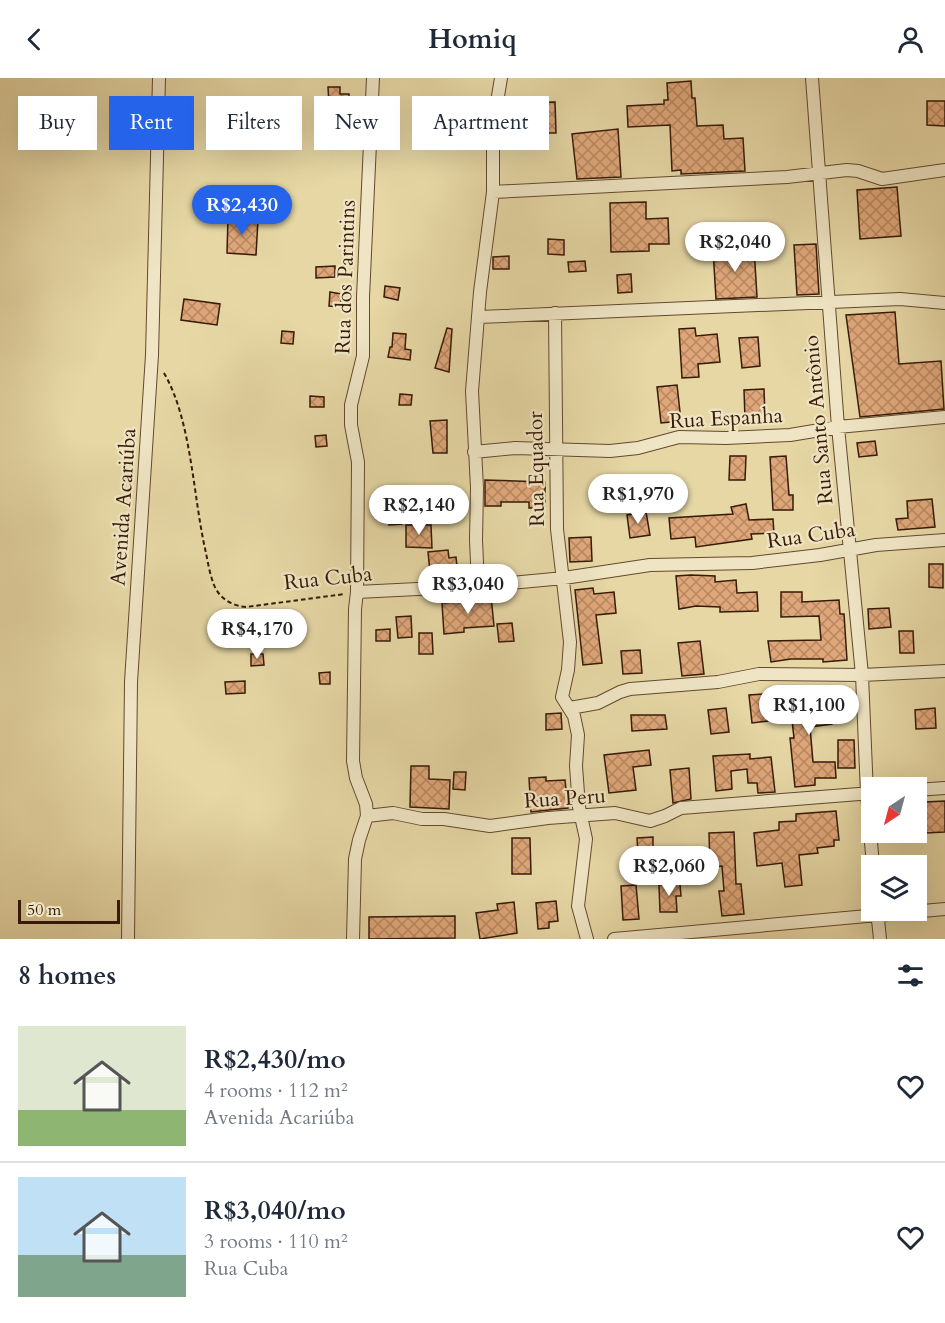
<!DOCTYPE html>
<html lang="en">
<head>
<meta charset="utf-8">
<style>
  body { margin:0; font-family:Cardo,serif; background:#f6f6f7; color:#1f2937; height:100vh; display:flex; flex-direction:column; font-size:22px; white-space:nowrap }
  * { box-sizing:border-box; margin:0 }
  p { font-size:20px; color:#747a83 }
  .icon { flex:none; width:33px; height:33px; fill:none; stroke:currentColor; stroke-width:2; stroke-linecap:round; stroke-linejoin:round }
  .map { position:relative; height:861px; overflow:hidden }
  .side { display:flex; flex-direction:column; background:#fff; flex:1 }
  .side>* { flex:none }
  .guide { position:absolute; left:18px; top:18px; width:600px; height:54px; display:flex; gap:12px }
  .needle { width:39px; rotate:216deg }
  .fabs { position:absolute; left:861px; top:699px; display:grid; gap:12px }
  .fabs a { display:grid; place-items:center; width:66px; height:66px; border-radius:0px; background:#fff; box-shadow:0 6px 24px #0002; font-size:30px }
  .scale { position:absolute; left:18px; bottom:15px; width:102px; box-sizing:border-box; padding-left:6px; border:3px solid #371a07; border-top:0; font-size:16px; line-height:21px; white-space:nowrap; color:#371a07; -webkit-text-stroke:4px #efe5c4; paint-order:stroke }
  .price { position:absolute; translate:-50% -51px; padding:0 14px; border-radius:21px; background:#fff; color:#222; font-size:20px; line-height:39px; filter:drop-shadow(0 2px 3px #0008) }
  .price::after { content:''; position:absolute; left:50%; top:36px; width:18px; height:14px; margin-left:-9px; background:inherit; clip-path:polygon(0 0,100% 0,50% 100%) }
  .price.current { background:#2563eb; color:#fff }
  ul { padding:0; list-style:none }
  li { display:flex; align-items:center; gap:18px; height:150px; padding:0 18px }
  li+li { border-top:2px solid #e0e1e3 }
  li span { display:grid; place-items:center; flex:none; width:168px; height:120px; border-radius:0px; color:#555 }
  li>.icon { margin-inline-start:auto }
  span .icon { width:72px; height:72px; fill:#fffc; stroke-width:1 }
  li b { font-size:26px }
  h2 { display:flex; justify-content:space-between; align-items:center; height:72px; padding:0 18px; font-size:26px }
  .chip { padding:0 21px; border-radius:0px; background:#fff; box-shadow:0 6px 24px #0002; font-size:21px; line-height:54px }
  .chip.current { background:#2563eb; color:#fff }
  header { display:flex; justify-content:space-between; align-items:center; height:78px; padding:0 18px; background:#fff; font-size:27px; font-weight:800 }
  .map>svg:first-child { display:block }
  .building { fill:url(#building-cross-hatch); stroke:#371a07; stroke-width:1.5 }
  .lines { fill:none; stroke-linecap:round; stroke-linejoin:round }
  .street-casing { stroke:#63492e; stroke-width:14 }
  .path { stroke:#371a07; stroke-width:2; stroke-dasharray:4.5 3; stroke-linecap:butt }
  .street { stroke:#efe5c4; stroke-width:12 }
  .labels { text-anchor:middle; stroke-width:4.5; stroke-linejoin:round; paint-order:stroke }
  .street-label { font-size:21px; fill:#371a07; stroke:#efe5c4 }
</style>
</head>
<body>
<header><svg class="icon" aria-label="back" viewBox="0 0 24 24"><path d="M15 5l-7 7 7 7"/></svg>Homiq<svg class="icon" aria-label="person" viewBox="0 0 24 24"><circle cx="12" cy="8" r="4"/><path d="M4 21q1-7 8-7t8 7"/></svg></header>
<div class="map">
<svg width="945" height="861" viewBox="0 0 945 861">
  <defs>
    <pattern id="building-cross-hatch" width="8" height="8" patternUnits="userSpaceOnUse" patternTransform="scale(1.5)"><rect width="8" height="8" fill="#dfa779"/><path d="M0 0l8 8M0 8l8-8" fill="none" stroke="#b68761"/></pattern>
  </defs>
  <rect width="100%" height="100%" fill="#e6d7a5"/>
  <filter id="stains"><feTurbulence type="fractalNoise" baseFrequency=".00333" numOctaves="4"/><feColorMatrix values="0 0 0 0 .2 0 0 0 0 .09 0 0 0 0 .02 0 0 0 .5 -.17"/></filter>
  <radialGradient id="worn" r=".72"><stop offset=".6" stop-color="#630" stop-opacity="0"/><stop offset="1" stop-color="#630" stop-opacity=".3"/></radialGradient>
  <path class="building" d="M691 3 692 20H695L697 48 723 47 724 61 743 60 745 93 681 96V92L672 93 670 47 628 49 627 28 664 26V22H668L667 5Z
    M328 9H340V16H349V27H329Z
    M927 23H945V48L927 47Z
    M555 24 556 55H516L515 25Z
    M618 51 621 99 577 101 572 56Z
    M897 109 901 158 860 161 857 112Z
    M646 124V141L668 140 669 166H649V173L611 174 610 125Z
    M228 140 258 142 256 177 227 175Z
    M548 161 564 162V177L548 176Z
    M816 166 819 216 797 217 794 167Z
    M754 169 757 219 716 221 713 171Z
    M509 178V191H493V179Z
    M585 183 586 193 569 194 568 184Z
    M335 188V199L316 200V189Z
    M631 196 632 214 618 215 617 197Z
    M385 208 400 210 398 222 384 219Z
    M330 214 342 216 340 229 329 228Z
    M184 221 220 226 217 247 181 242Z
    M895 234 899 286 941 283 944 331 860 339 846 237Z
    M447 250 452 251 449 294 435 290Z
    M695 250 696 258 717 256 720 284 698 286 699 299 682 300 679 251Z
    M282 253 294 254 293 266 281 265Z
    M393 255 406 256 405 271 411 272 410 282 388 279 390 269H392Z
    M758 259 760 288 742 290 739 260Z
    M677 307 681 343 661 345 657 309Z
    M764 311 765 338 745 340 744 312Z
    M400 316 412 317 411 327H399Z
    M310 318 324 319V329H310Z
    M447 342V375H433L430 343Z
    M326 357 327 368 316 369 315 358Z
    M875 363 877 377 859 379 857 365Z
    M730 378H746L745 402H729Z
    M786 378 789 417H793V432H773L770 379Z
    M485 402 545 404V430H529V424H501V428H485Z
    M400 418 402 446 389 447 387 430 383 431 382 419Z
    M932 421 935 449 898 452 896 441 908 440 907 423Z
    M746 426 749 442 773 441 774 455 751 456 752 461 696 469 695 459 671 461 669 440 733 436 731 429Z
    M434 430 436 443 425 445 423 431Z
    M646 434 650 457 630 460 627 437Z
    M406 447H431L432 470 406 469Z
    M591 459 592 483 570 484 569 460Z
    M448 472 449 480 456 479 458 498 446 499V492L430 494 428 474Z
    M929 486H943V510L929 509Z
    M691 497 715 498V504L736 502 737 515 757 514 758 533 720 534V529L696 528 679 531 676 498Z
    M593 510 594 516 614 514 616 535 596 537 602 585 583 587 575 512Z
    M781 514H802V524L839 522 840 536H844L847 582 823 584V581H791L771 584 768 563 821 562 819 538 781 539Z
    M491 518 494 548 464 550V554L444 556 442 525 473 523V519Z
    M889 530 891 549 869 551 868 531Z
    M411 538 412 559 398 560 396 539Z
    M512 545 514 563 499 564 497 546Z
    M257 547 258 561 239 563 237 549Z
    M390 551V563H376V552Z
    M899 553H913L914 575H900Z
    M419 555H432L433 576H419Z
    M700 563 704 596 682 598 678 565Z
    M640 572 642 595 623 596 621 573Z
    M251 576H263L264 587 251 588Z
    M330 594V606H320L319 595Z
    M245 603V615L226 616 225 604Z
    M830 612 832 646 810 649 813 684H835L836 700H815V707L795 709 790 660H794L789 615Z
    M766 616 768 643 752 645 749 617Z
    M726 630 729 654 711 656 708 632Z
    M935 630 936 650 916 651 915 632Z
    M561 635 562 651 546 652V636Z
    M631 637H665L667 651 632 653Z
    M838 662H854L855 690H838Z
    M649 672 651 687 633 689 636 712 609 715 604 677Z
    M750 676V681L771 679 775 714 758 715 757 705H748L747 691 731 693 732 711 716 713 713 678Z
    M411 688H429V701L450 702 449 731 410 729Z
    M689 690 691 721 673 725 670 692Z
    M454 694H466L465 712 453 711Z
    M546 699V703L565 702 568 730 531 734 529 700Z
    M945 723V754L926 755 925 724Z
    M836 733 839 762H834V768L817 770 818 775 799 777 802 807 785 809 782 785 757 788 754 755 779 752V744L796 743V736Z
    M734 754 736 806H741L744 836 722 838 719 813H724L722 788 710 789 709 755Z
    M653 759V770L659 769 660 794 639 795 637 760Z
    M512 760H530L531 796H512Z
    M680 806 681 818H676L677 834H660L659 807Z
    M636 807 639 841 623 842 621 808Z
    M556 823 558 843 549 844V850L538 851 536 825Z
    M514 824 517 855 480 861 476 835 498 832 497 826Z
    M455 838V860L369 861V839Z"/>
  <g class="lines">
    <defs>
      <path id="street" d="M812 0 838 349 862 597 867 716 873 788
        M493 114 787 99 847 92 858 93 882 101 945 92
        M555 235 557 451 570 564 568 592 562 619 574 638 578 657 576 688 579 729 586 761 578 828 587 861
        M479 239 900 221 945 225
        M474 374 515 370 610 373 638 370 679 359 726 360 790 357 838 349 945 339
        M478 508 476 462 477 410 472 313 480 214 493 114V48L501 0
        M357 514 478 508 564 500 650 487 752 485 820 477 876 467 945 462
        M570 630 598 625 620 614 630 611 718 604 759 596 862 597 945 593
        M916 712 945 710
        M367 738 393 735 422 741H444L490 748 548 740 615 735 650 743 665 738 681 730 872 715
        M877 832 880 861
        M128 861 131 604 152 277 159 0
        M353 861 355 781 359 762 367 738 366 726 356 700 353 683 355 531 357 514 358 384 351 347V327L363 278V219L373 0
        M614 861 945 831"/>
    </defs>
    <use href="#street" class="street-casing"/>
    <path class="path" d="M164 295C192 343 193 420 206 475 208 485 210 497 214 507 219 520 232 528 246 529L345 516"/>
    <use href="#street" class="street"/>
  </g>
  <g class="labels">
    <g class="street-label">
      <text transform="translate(345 199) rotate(-88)" y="7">Rua dos Parintins</text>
      <text transform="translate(726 340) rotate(-3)" y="7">Rua Espanha</text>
      <text transform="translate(818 342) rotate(-95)" y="7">Rua Santo Antônio</text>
      <text transform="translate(536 391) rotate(-91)" y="7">Rua Equador</text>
      <text transform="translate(123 429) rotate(-86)" y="7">Avenida Acariúba</text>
      <text transform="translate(811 457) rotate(-8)" y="7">Rua Cuba</text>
      <text transform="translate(328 500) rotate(-6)" y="7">Rua Cuba</text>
      <text transform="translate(565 720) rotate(-4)" y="7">Rua Peru</text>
    </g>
  </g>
  <rect width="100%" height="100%" filter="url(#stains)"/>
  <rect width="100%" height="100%" fill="url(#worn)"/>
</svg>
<div class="fabs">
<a><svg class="needle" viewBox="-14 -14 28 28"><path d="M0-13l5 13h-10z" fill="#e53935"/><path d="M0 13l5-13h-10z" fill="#747a83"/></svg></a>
<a><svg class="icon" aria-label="layers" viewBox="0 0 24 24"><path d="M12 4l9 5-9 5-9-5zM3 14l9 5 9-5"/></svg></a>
</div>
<div class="scale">50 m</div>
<b class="price current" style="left:242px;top:158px">R$2,430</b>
<b class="price" style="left:735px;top:195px">R$2,040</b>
<b class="price" style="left:638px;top:447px">R$1,970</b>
<b class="price" style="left:419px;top:458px">R$2,140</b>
<b class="price" style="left:468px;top:537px">R$3,040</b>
<b class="price" style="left:257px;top:582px">R$4,170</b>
<b class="price" style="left:809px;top:658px">R$1,100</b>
<b class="price" style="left:669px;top:819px">R$2,060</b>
<div class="guide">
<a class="chip">Buy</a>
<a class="chip current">Rent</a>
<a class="chip">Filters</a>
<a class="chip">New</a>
<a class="chip">Apartment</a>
</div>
</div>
<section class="side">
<h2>8 homes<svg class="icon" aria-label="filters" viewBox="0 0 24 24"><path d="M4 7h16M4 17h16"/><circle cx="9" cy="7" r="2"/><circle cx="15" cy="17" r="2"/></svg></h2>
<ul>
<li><span style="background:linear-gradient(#dfe7d0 70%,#8fb573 0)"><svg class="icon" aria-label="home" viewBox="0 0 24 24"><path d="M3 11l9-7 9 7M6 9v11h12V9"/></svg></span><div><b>R$2,430/mo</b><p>4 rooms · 112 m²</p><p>Avenida Acariúba</p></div><svg class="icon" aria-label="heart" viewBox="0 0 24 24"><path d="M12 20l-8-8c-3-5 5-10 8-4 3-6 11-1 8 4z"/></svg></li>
<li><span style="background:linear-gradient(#bfe0f5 65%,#7fa58c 0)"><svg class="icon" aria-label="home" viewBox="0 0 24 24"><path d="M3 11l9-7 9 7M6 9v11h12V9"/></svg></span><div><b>R$3,040/mo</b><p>3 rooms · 110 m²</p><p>Rua Cuba</p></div><svg class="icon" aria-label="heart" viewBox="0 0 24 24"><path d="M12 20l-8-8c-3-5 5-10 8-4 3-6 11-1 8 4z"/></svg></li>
</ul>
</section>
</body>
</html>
